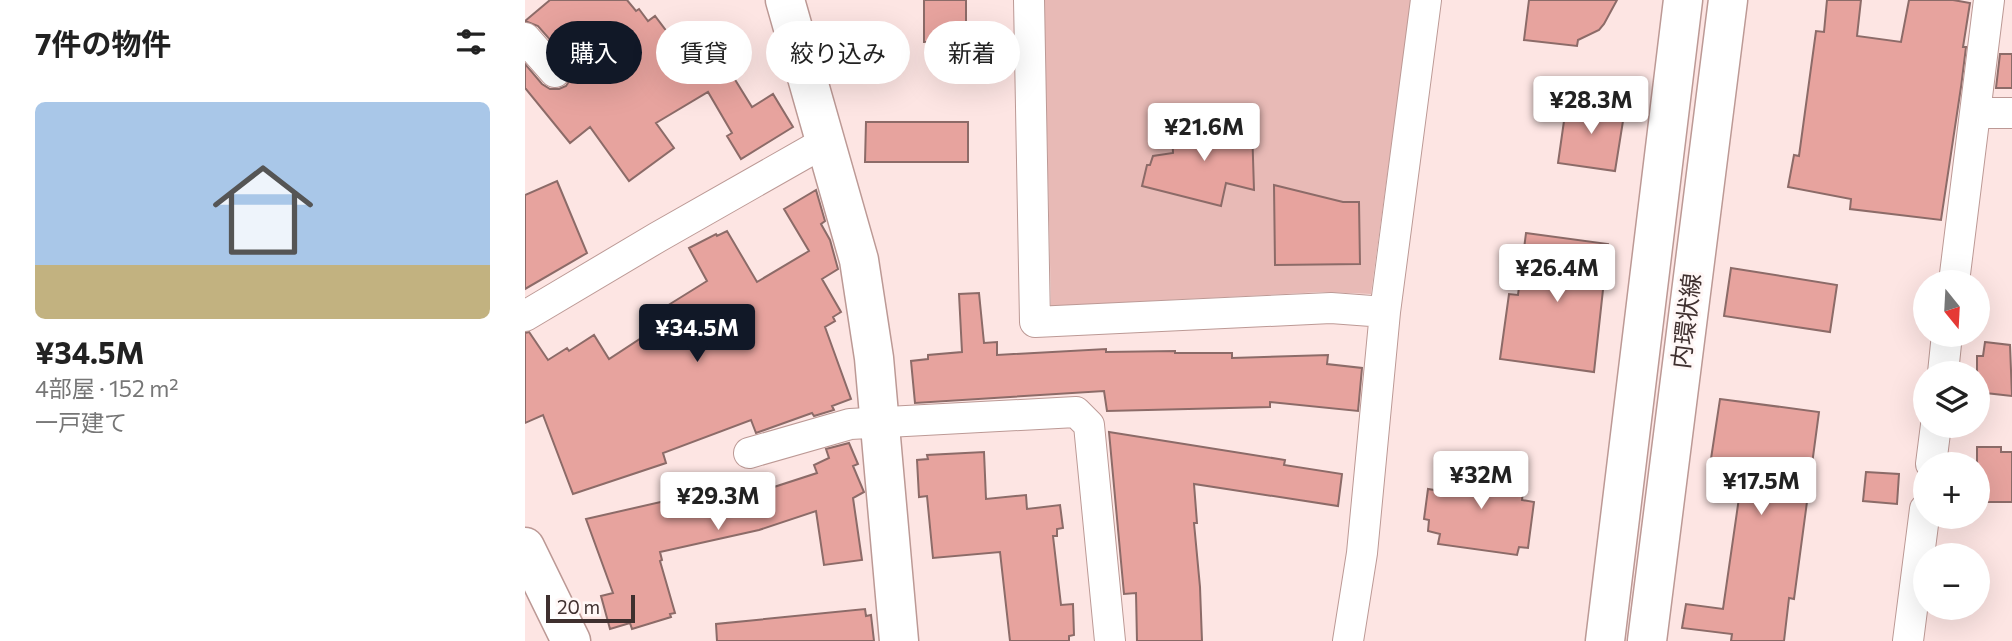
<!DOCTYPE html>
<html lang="ja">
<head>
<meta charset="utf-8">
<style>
  body { margin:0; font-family:Commissioner,"Noto Sans JP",sans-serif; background:#f2f2f2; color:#222; height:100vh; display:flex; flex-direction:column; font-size:26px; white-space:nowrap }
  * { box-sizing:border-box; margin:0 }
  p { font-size:23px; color:#767676 }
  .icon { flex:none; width:38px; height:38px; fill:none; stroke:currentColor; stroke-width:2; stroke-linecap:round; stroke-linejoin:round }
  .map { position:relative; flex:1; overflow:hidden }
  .drawer { display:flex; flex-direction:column; background:#fff; width:525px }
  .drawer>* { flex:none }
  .top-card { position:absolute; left:21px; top:21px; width:665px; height:63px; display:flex; gap:14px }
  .needle { width:46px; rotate:162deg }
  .tools { position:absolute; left:1388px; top:270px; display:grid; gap:14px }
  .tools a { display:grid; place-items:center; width:77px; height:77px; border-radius:50%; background:#fff; box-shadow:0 7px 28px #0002; font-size:35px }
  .scale { position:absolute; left:21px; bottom:18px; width:89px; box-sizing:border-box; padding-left:7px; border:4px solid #3f302f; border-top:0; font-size:19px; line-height:24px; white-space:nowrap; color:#3f302f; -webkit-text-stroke:5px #fff7f6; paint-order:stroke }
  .price { position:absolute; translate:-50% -60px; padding:0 16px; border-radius:7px; background:#fff; color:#222; font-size:23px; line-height:46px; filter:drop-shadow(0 2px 4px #0008) }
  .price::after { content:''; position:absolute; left:50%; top:42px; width:21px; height:16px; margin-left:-10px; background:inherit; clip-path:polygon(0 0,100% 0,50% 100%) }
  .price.selected { background:#111827; color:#fff }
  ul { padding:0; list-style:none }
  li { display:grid; align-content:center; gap:14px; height:371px; padding:0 35px }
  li+li { border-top:2px solid #e0e0e0 }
  li span { display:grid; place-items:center; height:217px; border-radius:10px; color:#555 }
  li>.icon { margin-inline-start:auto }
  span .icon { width:126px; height:126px; fill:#fffc; stroke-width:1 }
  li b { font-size:30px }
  h2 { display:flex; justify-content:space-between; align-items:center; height:84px; padding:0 35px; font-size:30px }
  .chip { padding:0 24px; border-radius:32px; background:#fff; box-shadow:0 7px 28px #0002; font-size:24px; line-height:63px }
  .chip.selected { background:#111827; color:#fff }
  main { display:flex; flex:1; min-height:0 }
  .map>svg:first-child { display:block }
  .green { fill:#e8bab6 }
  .building { fill:#e7a39e; stroke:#8c6b68; stroke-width:2 }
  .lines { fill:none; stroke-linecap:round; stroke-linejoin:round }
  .street-casing { stroke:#bc9995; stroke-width:32 }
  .secondary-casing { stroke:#bc9995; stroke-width:41 }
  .street { stroke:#fff; stroke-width:30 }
  .secondary { stroke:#fff; stroke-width:38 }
  .labels { text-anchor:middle; stroke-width:6; stroke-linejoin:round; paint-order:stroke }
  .street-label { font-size:24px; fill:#3f302f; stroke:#fff7f6 }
</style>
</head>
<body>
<main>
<section class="drawer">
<h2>7件の物件<svg class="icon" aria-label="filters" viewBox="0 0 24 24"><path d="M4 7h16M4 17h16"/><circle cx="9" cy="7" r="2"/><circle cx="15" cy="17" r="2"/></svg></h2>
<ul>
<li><span style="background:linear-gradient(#a9c7e8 75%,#c2b280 0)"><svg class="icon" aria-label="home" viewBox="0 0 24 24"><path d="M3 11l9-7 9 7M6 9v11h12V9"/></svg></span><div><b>¥34.5M</b><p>4部屋 · 152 m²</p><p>一戸建て</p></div></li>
</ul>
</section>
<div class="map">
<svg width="1487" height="641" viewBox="0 0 1487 641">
  <rect width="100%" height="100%" fill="#fde5e3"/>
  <path class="green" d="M519 0H886L846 294 798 292 526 306Z"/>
  <path class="building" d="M25 0H102L111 11 114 9 123 21 130 16 161 57 180 46 189 61 196 57 227 107 248 94 268 127 216 159 202 136 207 133 183 92 131 123 149 148 104 181 65 127 45 143 0 88V64L17 84 25 89H34L41 86 47 77V68L43 60 13 26 0 21Z
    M399 0H441V41L399 42Z
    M1004 0H1092L1079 24 1074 30 1053 40 1052 46 999 40Z
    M1302 0H1336L1332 36 1376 42 1384 0H1428L1445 3 1438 47H1441L1436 87 1416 220 1325 209 1326 199 1263 187 1269 155 1274 156 1291 31 1299 32Z
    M1475 54H1487V88H1471Z
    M1042 100 1097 108 1095 121H1098L1090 171 1033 163Z
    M341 122H443V162H340Z
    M727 126 729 190 701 183 696 206 617 186 622 165H625L628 156 648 153 647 129Z
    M32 181 62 253 0 289V195Z
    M749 185 818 202H834L835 264 750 265Z
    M291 190 300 221 296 224 305 240 313 269 297 279 316 312 308 317 310 321 300 327 326 399 307 406 309 410 289 416 287 413 231 433 226 420 138 453 141 463 48 494 18 415 0 423V333L4 332 23 360 42 348 44 351 69 335 84 359 136 325 129 314 182 281 164 248 191 234 192 236 202 231 232 282 284 251 259 209Z
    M1001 233 1083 244 1069 372 975 359 984 294 993 295Z
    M1206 268 1312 285 1305 332 1199 316Z
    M454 293 459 343 472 342V355L581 349V352L650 351V353H707V358L803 355 802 364 837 368 833 411 745 402V407L582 411 579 391 390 403 386 361 403 359V355L437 352 434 294Z
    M1460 342 1485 345 1487 396 1452 392V356H1458Z
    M1195 399 1294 412 1269 599 1264 598 1259 641H1206L1207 634 1157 628 1161 604 1198 609 1217 477 1184 472Z
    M584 432 760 460 759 465 817 474 813 506 669 484 672 523H669L675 587 677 641H612L611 593 599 594Z
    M324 443 333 464 328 466 339 492 328 498 337 560 299 565 291 511 234 530 135 552 137 560 135 561 150 613 145 614 146 617 107 629 105 623 85 629 76 596 88 593 61 519 206 486 209 500 292 473 289 465 304 458 301 449Z
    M1452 447H1476V452H1487V502H1452Z
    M459 452 461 499 501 495 502 509 535 505 538 528 532 529V536H528L536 605 548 604 549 635 544 636V641H485L475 552 408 558 402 496 394 497 392 460 403 459 402 455Z
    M925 466 1000 476 997 500 1009 502 1003 548 994 547 992 555 913 544 915 534 903 531 904 520 899 519 903 489 921 492Z
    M1341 472 1374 474 1372 504 1338 501Z
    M340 609 341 616 346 615 349 641H192L191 624Z"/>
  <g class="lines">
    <defs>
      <path id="street" d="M504 0 510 322 806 308 860 312
        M0 38 30 72
        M1451 113H1487
        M1429 282 1464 0
        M0 316 133 237 300 142
        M1418 373 1422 334
        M224 453 325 424 551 412 564 425 585 641
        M1406 464 1411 425
        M823 641 837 553 860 312 901 0
        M1383 641 1400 509"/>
      <path id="secondary" d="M260 0 334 260 349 358 374 641
        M0 547 46 641
        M1080 641 1158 0
        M1122 641 1203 0"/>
    </defs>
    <use href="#street" class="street-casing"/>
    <use href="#secondary" class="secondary-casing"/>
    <use href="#street" class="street"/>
    <use href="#secondary" class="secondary"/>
  </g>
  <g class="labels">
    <g class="street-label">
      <text transform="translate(1162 321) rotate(-83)" y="8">内環状線</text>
    </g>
  </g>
</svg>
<div class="tools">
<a><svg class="needle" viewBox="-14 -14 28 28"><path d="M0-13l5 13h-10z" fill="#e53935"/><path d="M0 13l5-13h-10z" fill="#767676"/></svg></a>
<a><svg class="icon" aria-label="layers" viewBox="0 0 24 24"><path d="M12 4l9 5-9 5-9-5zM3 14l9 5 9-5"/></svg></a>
<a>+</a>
<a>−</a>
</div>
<div class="scale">20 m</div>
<b class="price" style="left:1066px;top:136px">¥28.3M</b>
<b class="price" style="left:679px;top:163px">¥21.6M</b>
<b class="price" style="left:1032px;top:304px">¥26.4M</b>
<b class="price selected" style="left:172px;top:364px">¥34.5M</b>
<b class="price" style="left:956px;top:511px">¥32M</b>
<b class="price" style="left:1236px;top:517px">¥17.5M</b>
<b class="price" style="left:193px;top:532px">¥29.3M</b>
<div class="top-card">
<a class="chip selected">購入</a>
<a class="chip">賃貸</a>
<a class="chip">絞り込み</a>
<a class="chip">新着</a>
</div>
</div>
</main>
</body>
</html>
